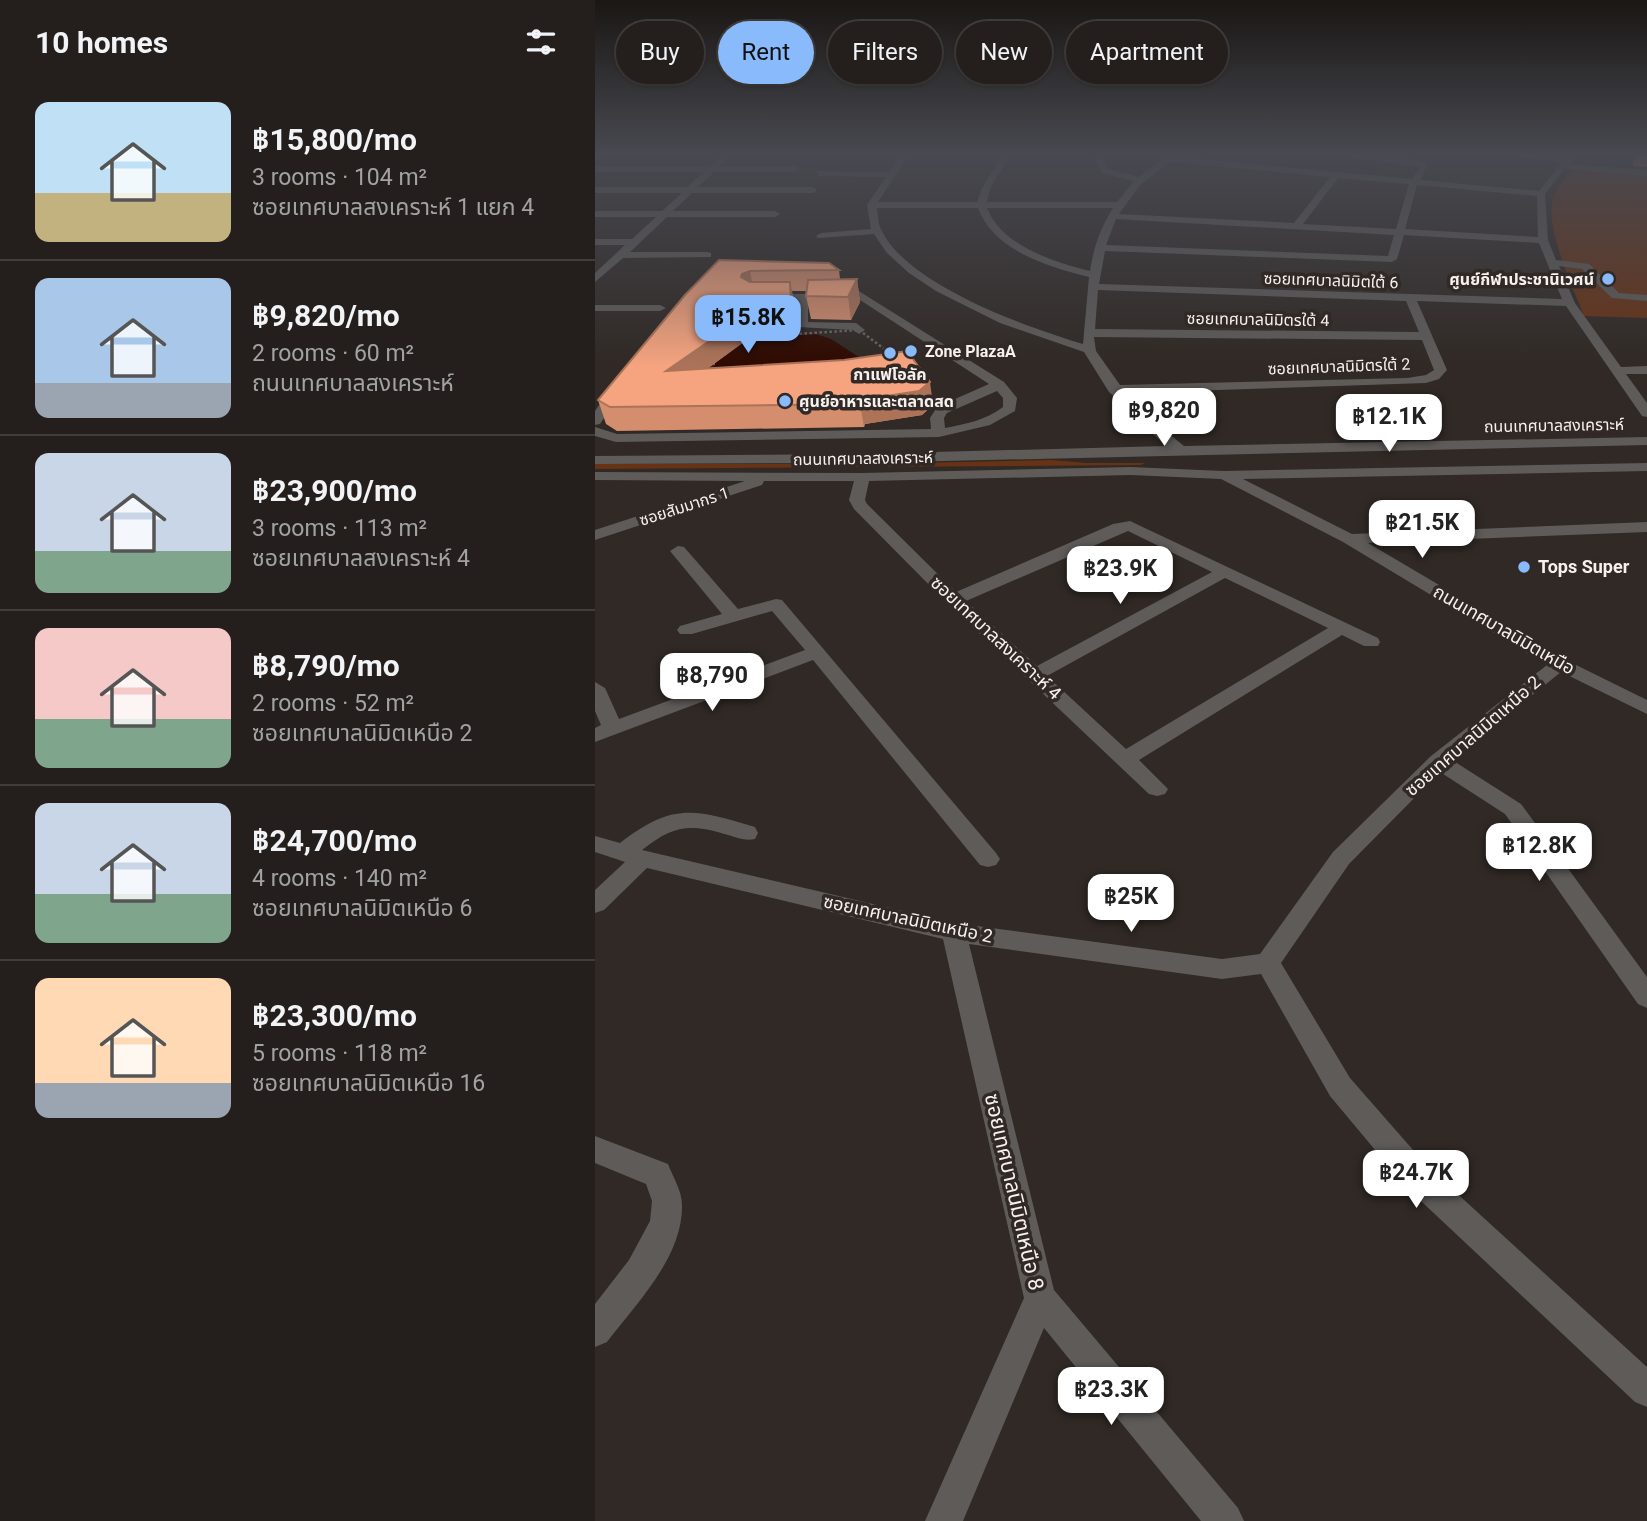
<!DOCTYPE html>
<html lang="en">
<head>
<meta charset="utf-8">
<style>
  body { margin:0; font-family:Roboto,"Noto Sans Thai",sans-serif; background:#2c2725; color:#f1f3f6; height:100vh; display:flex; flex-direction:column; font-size:26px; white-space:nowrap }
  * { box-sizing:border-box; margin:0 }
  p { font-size:23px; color:#a3a2a3 }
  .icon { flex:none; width:38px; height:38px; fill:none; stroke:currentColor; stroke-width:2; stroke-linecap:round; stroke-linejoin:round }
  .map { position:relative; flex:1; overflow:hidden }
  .sheet { display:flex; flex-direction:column; background:#241f1c; width:595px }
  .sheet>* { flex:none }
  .hud { position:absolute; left:21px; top:21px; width:665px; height:63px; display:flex; gap:14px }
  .price { position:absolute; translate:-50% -60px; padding:0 16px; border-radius:14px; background:#fff; color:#222; font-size:23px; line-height:46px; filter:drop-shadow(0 2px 4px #0008) }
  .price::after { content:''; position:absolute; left:50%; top:42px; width:21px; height:16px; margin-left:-10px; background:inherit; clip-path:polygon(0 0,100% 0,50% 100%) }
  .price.current { background:#89bafc; color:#111 }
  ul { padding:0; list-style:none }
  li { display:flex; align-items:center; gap:21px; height:175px; padding:0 35px }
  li+li { border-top:2px solid #413d3b }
  li span { display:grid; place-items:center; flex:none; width:196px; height:140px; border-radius:14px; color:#555 }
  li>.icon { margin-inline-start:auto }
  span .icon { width:84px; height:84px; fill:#fffc; stroke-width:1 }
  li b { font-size:30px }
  h2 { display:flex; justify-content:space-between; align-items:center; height:84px; padding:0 35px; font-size:30px }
  .chip { padding:0 24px; border-radius:32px; background:#241f1c; box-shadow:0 2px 5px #0004,0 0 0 2px #413d3b; font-size:24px; line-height:63px }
  .chip.current { background:#89bafc; color:#111 }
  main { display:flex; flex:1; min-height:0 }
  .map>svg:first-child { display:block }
  .green { fill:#683215 }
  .water { fill:#2f0a00 }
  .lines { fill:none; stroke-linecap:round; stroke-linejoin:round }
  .path { stroke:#6b6562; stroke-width:2.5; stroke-dasharray:2.5 2.5; stroke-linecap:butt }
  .minor { fill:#5e5b59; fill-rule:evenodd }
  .wall { fill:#d48d6d }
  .shaded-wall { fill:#ac7359 }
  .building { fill:#f6a47f; stroke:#ac7359; stroke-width:2 }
  .poi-dot { fill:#89bafc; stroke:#302925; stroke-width:2.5 }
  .labels { text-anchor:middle; stroke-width:7; stroke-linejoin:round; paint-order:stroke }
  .far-poi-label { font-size:16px; font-weight:bold; fill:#f6f1ef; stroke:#302925; text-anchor:start }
  .far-street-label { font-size:16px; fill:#f6f1ef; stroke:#302925 }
  .poi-label { font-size:18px; font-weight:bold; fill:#f6f1ef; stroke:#302925; text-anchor:start }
  .street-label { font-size:18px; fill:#f6f1ef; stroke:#302925 }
  .near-street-label { font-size:21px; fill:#f6f1ef; stroke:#302925 }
</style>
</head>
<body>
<main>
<section class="sheet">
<h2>10 homes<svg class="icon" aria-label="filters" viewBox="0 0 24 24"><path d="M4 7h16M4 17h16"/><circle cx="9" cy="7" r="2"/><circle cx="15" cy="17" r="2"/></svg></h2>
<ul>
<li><span style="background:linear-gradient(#bfe0f5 65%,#c2b280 0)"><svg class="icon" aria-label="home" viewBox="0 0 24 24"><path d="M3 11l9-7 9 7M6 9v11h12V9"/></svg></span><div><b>฿15,800/mo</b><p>3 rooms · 104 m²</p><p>ซอยเทศบาลสงเคราะห์ 1 แยก 4</p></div></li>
<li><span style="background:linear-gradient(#a9c7e8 75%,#9aa5b1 0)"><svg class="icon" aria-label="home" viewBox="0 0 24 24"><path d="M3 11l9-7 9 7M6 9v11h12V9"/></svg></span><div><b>฿9,820/mo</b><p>2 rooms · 60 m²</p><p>ถนนเทศบาลสงเคราะห์</p></div></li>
<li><span style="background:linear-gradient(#c9d6e8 70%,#7fa58c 0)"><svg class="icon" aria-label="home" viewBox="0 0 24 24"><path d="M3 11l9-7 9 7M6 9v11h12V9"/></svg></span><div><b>฿23,900/mo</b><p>3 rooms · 113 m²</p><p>ซอยเทศบาลสงเคราะห์ 4</p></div></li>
<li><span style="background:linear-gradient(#f6c9c9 65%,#7fa58c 0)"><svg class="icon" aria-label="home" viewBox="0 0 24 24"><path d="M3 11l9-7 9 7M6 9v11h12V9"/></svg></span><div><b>฿8,790/mo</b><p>2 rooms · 52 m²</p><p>ซอยเทศบาลนิมิตเหนือ 2</p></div></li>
<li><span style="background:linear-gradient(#c9d6e8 65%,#7fa58c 0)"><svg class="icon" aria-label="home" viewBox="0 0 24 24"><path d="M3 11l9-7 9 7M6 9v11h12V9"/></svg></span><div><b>฿24,700/mo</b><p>4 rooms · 140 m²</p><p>ซอยเทศบาลนิมิตเหนือ 6</p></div></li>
<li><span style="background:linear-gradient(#ffd9b3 75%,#9aa5b1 0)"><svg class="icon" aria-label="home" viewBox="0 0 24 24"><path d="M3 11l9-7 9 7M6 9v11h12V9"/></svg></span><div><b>฿23,300/mo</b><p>5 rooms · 118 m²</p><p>ซอยเทศบาลนิมิตเหนือ 16</p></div></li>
</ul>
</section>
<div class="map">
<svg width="1052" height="1521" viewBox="0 0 1052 1521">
  <rect width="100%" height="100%" fill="#302925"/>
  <path class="green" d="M981 168 1052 174V318L989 316C978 288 950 228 958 199 960 188 973 175 981 168Z
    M456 460 492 463H550L546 465 0 469V464H271Z"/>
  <path class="water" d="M221 334 236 339 270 361 125 373 117 365C126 360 131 350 143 344 166 333 196 337 221 334Z"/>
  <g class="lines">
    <path class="path" d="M264 330 320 372 142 389 116 385 121 345 153 337Z"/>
    <path class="minor" d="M129 154H137L125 166H201L205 169 201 172H119L103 187H218L222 190 218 193H97L78 211H180L185 214 180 217H72L35 252H112L116 253V257L28 258 0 282V273L30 245H0V239H37L61 217H0V211H67L87 193H0V187H92L109 172H0V166H115Z
      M306 154H314L283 202H382L387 188 408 154H416L395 188 392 202H522L539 181 507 173 497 154H505L513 169 544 177 569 157 586 154 582 157 817 179 825 167 737 154C768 152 803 154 833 164L825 180 944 191 967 162 919 156 915 154 973 157 977 154H986L974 164 1052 170V176L969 169 950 194 953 240 961 260 994 264 1024 293 1052 295V301L1017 298 987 269 964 266 980 303 1026 367 1052 366V374H1031L1052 403V417L1047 416 971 306 822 301 852 370 844 379 831 383 531 393 556 419 589 446 1052 437V445L263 463 0 464V456L263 454 571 446 514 392 489 352 405 323 341 291 314 273 292 253 279 234 223 238 221 236 226 233 276 229 272 205 291 177 224 176 221 171 294 172ZM575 162 735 177 699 223 524 214 545 185ZM743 178 814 184 801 229 708 224ZM822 185 942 196 943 237 810 229ZM282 208H383C399 251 454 267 494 277L488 344C433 328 310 284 286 229 283 223 283 215 282 208ZM392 208H518C505 229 499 246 495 271 459 262 407 246 392 208ZM521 219 799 235 793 256 511 245ZM809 235 944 243 967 299 504 284 510 251 797 262 802 259ZM503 290 811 301 824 332 500 329ZM499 337 827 340 839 370 831 375 812 378 525 385 501 351Z
      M243 278 409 382 422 398 420 411 395 425 344 437 21 442 0 436V427L22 434 336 429 335 418 342 407 394 384 239 283 238 281ZM402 391 408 398V407C391 420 371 424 350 428L349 418 352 413Z
      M169 294H242V298L215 300 213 304V322L261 323 270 330 264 334 258 330 203 327 201 304 204 300 165 299 163 297Z
      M0 305H65L71 308 65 311H0Z
      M23 383 30 387 5 424 0 425V411L18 384Z
      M1052 463V471L648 479 757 534 1052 522V532L773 543 971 660 1052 700V714L966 672 857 760 926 804 1052 977V1008L1043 1004 910 814 845 772 754 864 686 963 755 1078 833 1167 1052 1367V1407L1040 1402 811 1187 735 1096 666 974 627 979 374 944 459 1290 643 1508 649 1521H606L449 1328 368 1521H330L429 1298 348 939 52 868 9 910 0 913V890L30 862 0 852V836L25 843C78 802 99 809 160 827L163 833 160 839C150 841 143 838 133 835 95 823 78 825 47 850L359 923 627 959 665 954 738 852 836 756 952 665 748 542 626 479 536 475 274 481 270 500 272 504 361 592 518 524 535 521 783 638 785 642 783 646H769L747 635 544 760 573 789 570 794 562 796 554 794 353 604 259 509 254 500 259 481H169L167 485 0 540V530L150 481 0 480V472L267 473 536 467 628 471ZM533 531 617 572 442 666 371 601ZM630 578 733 628 531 749 452 676Z
      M83 546 89 547 143 609 181 599 187 600 401 853 405 859 401 865 393 867 385 865 218 660 0 742V728L6 725 0 711V682L10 688 24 719 210 650 177 611 97 634H85L82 630 85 626 127 614 75 551Z
      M0 1136 73 1164C78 1177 87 1191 87 1205 88 1257 41 1304 12 1342L0 1347V1304L34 1260 55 1221 57 1201 51 1184 0 1163Z"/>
  </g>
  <path class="wall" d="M1040 154H1052V167L1038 166Z
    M124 260 244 270 245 279H262L265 302 256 320 216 319 211 296 212 291H197L199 303 200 325H172L113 368 338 405 327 415 270 424 269 427 22 431 11 424 3 400Z"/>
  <path class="shaded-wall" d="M155 271 159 291 146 277 147 274Z
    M262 279 265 302 256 320 253 297Z
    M195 282 199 303 200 325 196 304Z
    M168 304 172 325 78 394 71 371Z
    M335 382 338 405 327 415 270 424 269 427 265 404 266 400Z"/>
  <path class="building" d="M124 260 234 263 244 270 155 271 147 274 146 277 155 282H195L196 304H168L71 371 249 360 312 351 335 382 324 391 266 400 265 404 15 407 3 400 90 295Z
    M262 279 253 297 211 296 213 280Z"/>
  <linearGradient id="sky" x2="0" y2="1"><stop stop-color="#1a1714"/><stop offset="0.42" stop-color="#484951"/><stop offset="1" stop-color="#484951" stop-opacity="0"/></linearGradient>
  <rect width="1052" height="367" fill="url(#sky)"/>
  <g class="poi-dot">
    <circle cx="1013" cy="279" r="7"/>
    <circle cx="316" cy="351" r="7"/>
    <circle cx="295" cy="353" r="7"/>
    <circle cx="190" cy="401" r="7"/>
    <circle cx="929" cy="567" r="7"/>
  </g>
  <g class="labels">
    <g class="far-poi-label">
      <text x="999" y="285" text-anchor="end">ศูนย์กีฬาประชานิเวศน์</text>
      <text x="330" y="357">Zone PlazaA</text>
      <text x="295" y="380" text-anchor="middle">กาแฟโอลัค</text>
      <text x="204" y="407">ศูนย์อาหารและตลาดสด</text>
    </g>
    <g class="far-street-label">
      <text transform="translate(736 280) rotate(2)" y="6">ซอยเทศบาลนิมิตใต้ 6</text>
      <text transform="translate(663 319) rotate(1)" y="6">ซอยเทศบาลนิมิตรใต้ 4</text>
      <text transform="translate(744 366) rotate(-2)" y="6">ซอยเทศบาลนิมิตรใต้ 2</text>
      <text transform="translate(959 425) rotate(-1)" y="6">ถนนเทศบาลสงเคราะห์</text>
      <text transform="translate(268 458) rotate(-1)" y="6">ถนนเทศบาลสงเคราะห์</text>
      <text transform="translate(89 506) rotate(-18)" y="6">ซอยสัมมากร 1</text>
    </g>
    <g class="poi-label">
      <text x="943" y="573">Tops Super</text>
    </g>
    <g class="street-label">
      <text transform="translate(909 630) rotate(30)" y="6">ถนนเทศบาลนิมิตเหนือ</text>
      <text transform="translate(401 638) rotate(43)" y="6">ซอยเทศบาลสงเคราะห์ 4</text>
      <text transform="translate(878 736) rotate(-41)" y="6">ซอยเทศบาลนิมิตเหนือ 2</text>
      <text transform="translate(313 919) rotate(12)" y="6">ซอยเทศบาลนิมิตเหนือ 2</text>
    </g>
    <g class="near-street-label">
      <text transform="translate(419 1192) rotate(77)" y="7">ซอยเทศบาลนิมิตเหนือ 8</text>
    </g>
  </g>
</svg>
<b class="price current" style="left:153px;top:355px">฿15.8K</b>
<b class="price" style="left:569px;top:448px">฿9,820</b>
<b class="price" style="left:794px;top:454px">฿12.1K</b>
<b class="price" style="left:827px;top:560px">฿21.5K</b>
<b class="price" style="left:525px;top:606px">฿23.9K</b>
<b class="price" style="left:117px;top:713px">฿8,790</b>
<b class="price" style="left:944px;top:883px">฿12.8K</b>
<b class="price" style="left:536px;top:934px">฿25K</b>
<b class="price" style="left:821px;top:1210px">฿24.7K</b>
<b class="price" style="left:516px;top:1427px">฿23.3K</b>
<div class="hud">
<a class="chip">Buy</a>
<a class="chip current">Rent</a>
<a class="chip">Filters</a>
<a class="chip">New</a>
<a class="chip">Apartment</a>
</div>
</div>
</main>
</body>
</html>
